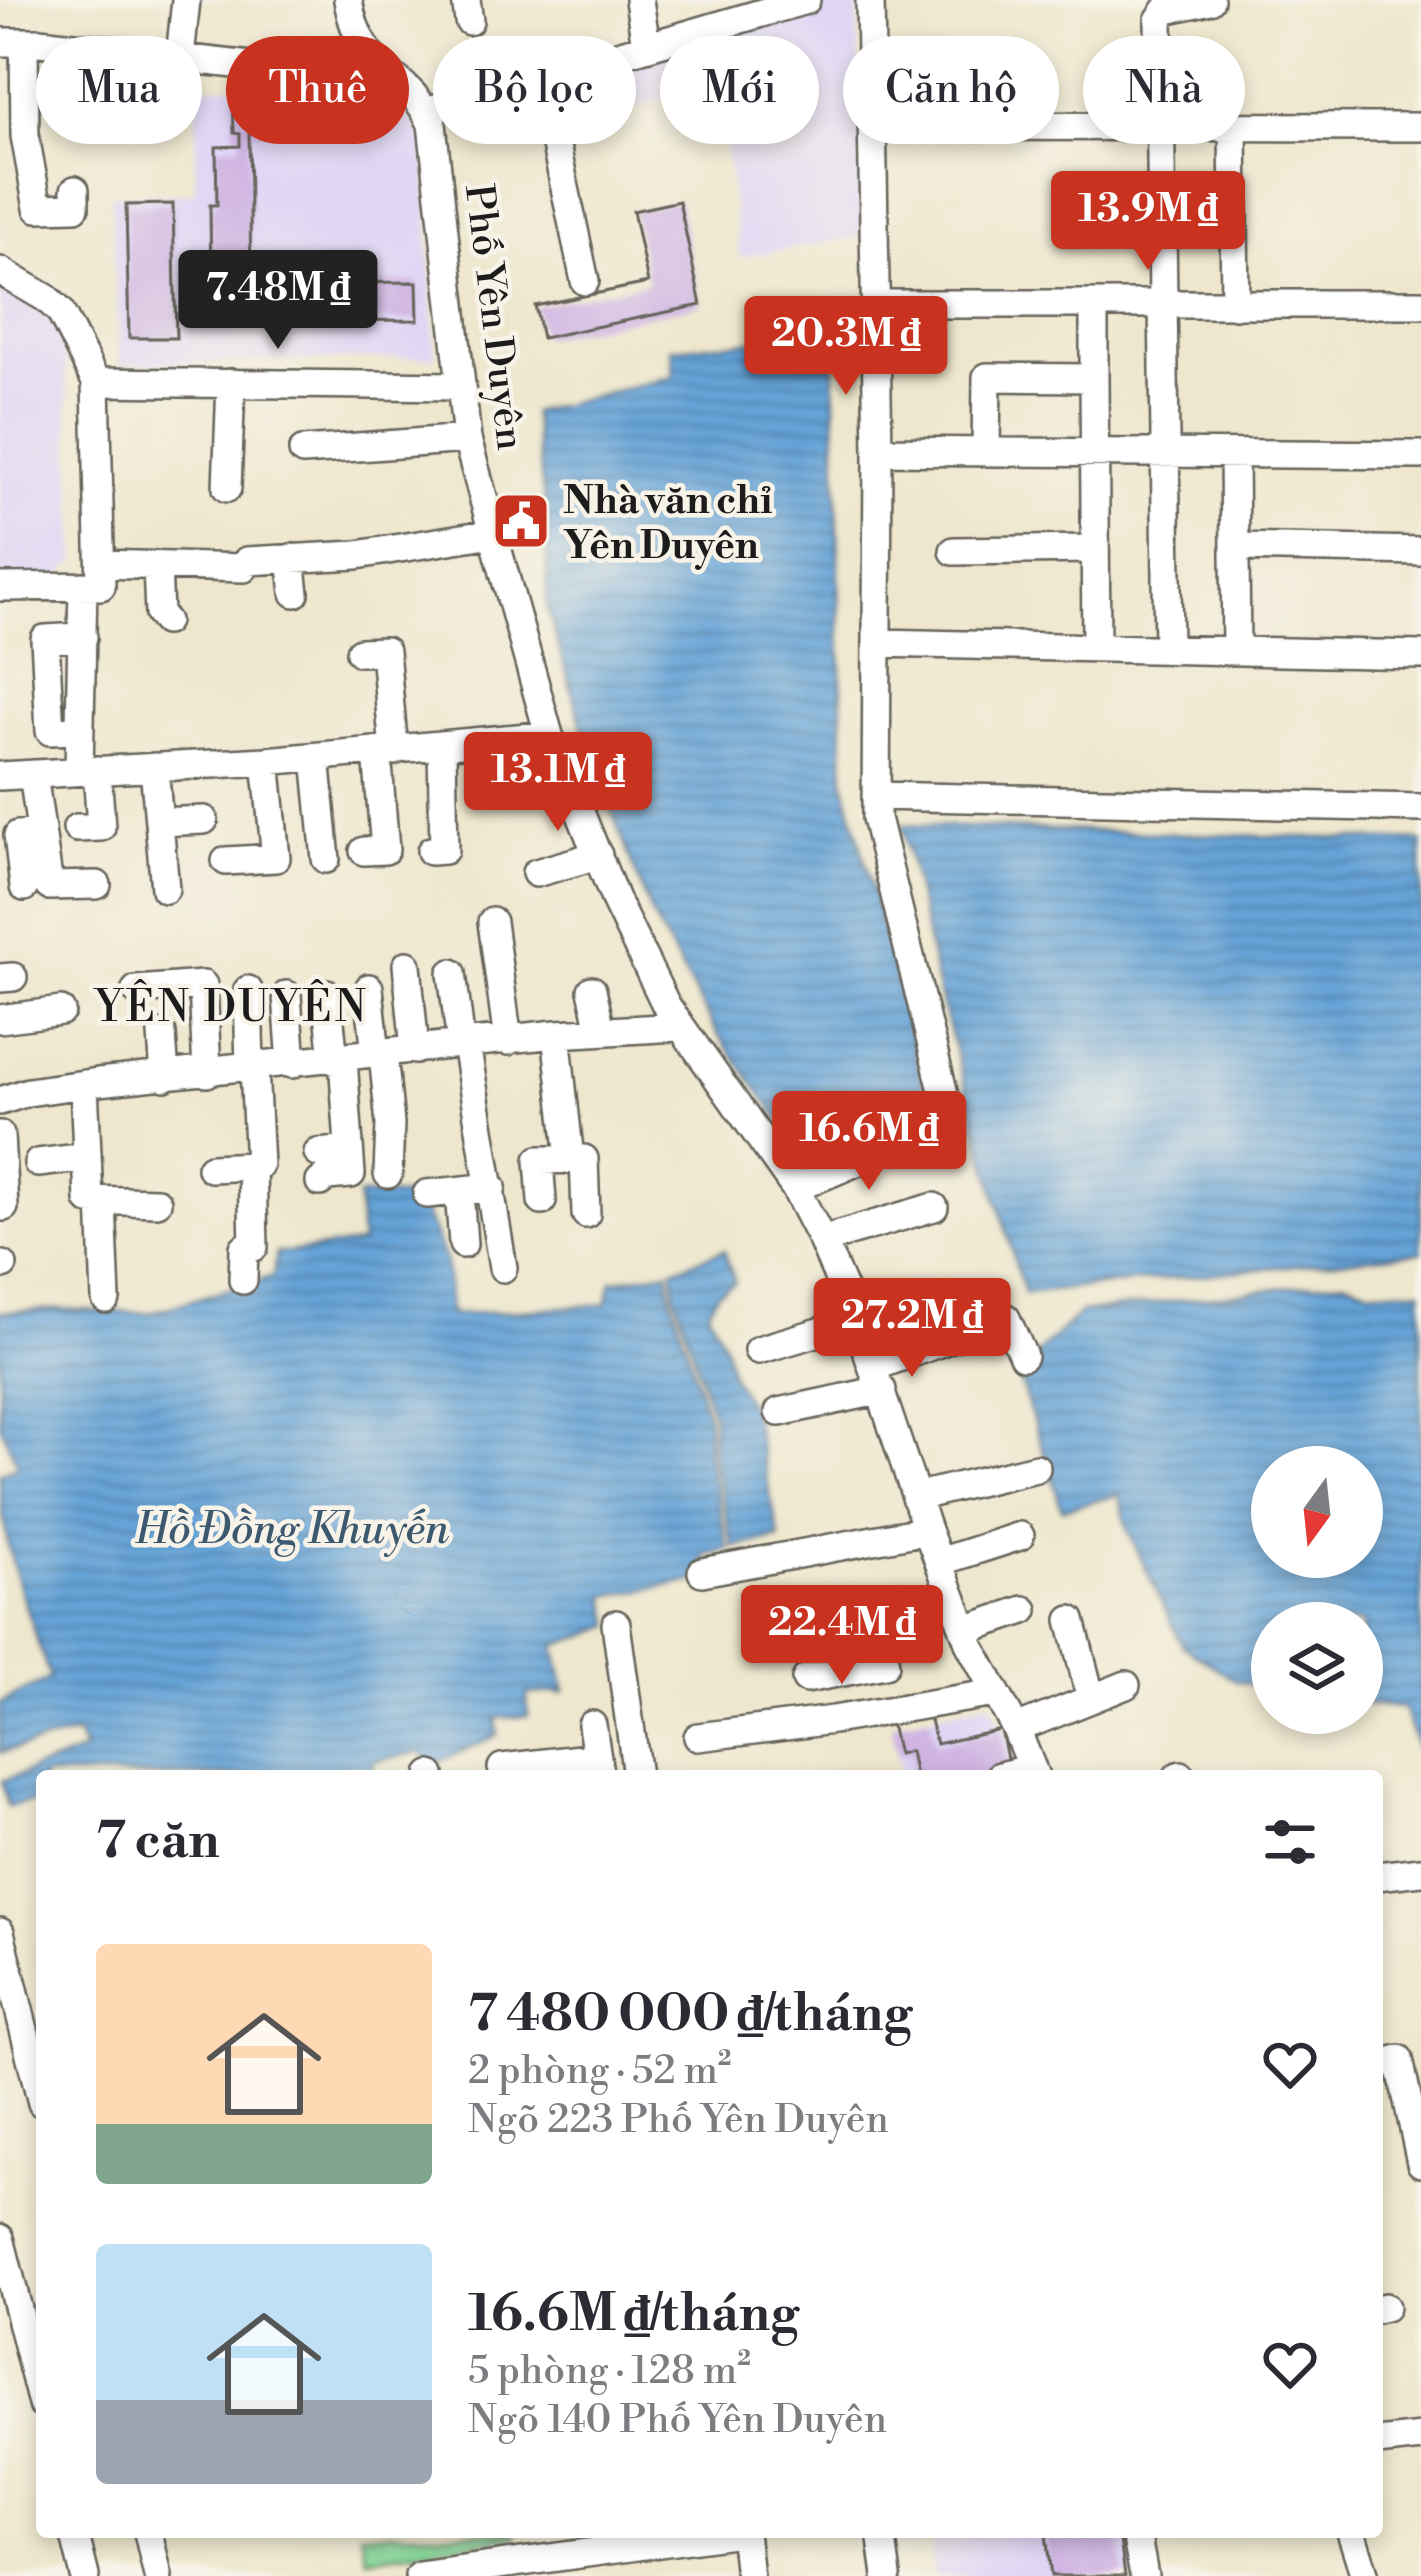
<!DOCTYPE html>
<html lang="vi">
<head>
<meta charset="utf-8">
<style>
  body { margin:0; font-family:"Libre Bodoni",serif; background:#f7f7f7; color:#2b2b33; height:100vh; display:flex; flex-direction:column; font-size:45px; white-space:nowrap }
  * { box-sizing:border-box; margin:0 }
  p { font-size:39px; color:#7c7c81 }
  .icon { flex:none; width:66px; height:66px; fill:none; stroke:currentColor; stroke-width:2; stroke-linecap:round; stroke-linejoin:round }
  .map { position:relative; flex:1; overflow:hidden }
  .sheet { position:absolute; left:36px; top:1770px; width:1347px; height:768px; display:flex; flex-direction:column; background:#fff; border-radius:12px; box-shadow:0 6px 18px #0003 }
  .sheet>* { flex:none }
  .hud { position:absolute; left:36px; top:36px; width:1350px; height:108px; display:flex; gap:24px }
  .needle { width:78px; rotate:195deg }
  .tools { position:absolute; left:1251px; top:1446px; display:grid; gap:24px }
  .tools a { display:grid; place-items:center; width:132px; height:132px; border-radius:50%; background:#fff; box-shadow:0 6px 18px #0003; font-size:60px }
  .price { position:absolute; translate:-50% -102px; padding:0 27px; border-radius:12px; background:#c8321e; color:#fff; font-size:39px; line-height:78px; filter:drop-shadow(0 3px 6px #0008) }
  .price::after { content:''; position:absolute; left:50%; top:72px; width:36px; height:27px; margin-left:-18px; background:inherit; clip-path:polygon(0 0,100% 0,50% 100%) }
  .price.active { background:#222; color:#fff }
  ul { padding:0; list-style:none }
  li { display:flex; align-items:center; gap:36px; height:300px; padding:0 60px }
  li span { display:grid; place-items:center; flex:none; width:336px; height:240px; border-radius:12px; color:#555 }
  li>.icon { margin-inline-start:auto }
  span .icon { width:144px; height:144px; fill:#fffc; stroke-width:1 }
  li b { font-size:51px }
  h2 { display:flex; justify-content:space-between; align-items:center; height:144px; padding:0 60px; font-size:51px }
  .chip { padding:0 42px; border-radius:54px; background:#fff; box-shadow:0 6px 18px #0003; font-size:42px; line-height:108px }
  .chip.active { background:#c8321e; color:#fff }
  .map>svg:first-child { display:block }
  .built { fill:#dfd5f5 }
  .grass { fill:url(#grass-tufts); stroke:#4f7858; stroke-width:3 }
  .water { fill:url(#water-rules); stroke:#40607a; stroke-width:3; fill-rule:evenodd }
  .building { fill:#d0b5e3 }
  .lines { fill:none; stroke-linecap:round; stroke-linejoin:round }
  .minor-casing { stroke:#66635a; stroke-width:32 }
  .minor { stroke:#fff; stroke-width:27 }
  .labels { text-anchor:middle; stroke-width:9; stroke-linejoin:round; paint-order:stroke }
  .street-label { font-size:39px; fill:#1c1c1c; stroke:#f7f3e8 }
  .poi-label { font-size:39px; font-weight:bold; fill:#1c1c1c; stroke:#f7f3e8; text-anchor:start }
  .neighbourhood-label { font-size:42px; letter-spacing:3px; fill:#1c1c1c; stroke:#f7f3e8 }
  .water-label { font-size:42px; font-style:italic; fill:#3d5970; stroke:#f7f3e8 }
</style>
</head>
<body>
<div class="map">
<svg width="1421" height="2576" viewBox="0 0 1421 2576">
  <defs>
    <pattern id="grass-tufts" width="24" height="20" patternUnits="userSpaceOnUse" patternTransform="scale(3)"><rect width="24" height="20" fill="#82d495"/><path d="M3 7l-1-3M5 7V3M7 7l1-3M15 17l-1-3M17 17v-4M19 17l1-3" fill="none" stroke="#70b580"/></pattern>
    <pattern id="water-rules" width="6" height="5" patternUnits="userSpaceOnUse" patternTransform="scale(3)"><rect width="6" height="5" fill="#65a3d7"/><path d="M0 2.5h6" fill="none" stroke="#5284ae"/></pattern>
  </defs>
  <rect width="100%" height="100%" fill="#f7f3e8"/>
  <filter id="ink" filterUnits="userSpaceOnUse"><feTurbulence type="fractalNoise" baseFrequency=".00833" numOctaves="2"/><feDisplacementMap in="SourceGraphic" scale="24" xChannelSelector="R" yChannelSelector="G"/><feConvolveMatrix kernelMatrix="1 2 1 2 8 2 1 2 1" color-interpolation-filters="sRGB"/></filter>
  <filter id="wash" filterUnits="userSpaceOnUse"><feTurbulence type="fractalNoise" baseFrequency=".004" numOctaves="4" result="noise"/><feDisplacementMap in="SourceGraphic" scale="48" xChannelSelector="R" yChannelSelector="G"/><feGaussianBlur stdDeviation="2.7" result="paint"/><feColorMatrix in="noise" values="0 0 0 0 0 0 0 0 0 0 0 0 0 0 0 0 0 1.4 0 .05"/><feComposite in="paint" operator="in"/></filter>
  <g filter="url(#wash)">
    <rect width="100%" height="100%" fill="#eee7cd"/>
    <path class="built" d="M842 0H857L863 236 740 257 718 84 613 114 601 66Z
      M381 85 400 100 424 141 435 357 120 365 111 195 195 193 197 86Z
      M0 288 51 318 65 349 77 559 58 578 0 577Z
      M990 1702 1023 1766 983 1776H902L891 1724Z
      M944 2532H1132L1138 2576H933L931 2550Z"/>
    <path class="grass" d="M360 2532H515L516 2536 367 2558Z"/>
    <path class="water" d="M762 340 766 360 834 362 844 781 931 1114 808 1159 717 1033 651 914 592 759 547 607V520L532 412 674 376 671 348Z
      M902 825 1421 841V1252L1024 1294 938 991Z
      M358 1196H404L407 1206 423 1207 446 1261 450 1315 606 1304 612 1281 668 1271 671 1296 708 1418 707 1451 728 1549 705 1556 698 1581 606 1596 612 1626 555 1646 565 1692 527 1694 528 1716 496 1718 498 1735 431 1765 422 1752 373 1761 375 1776H42V1801L8 1806 2 1781 84 1751 77 1734 0 1753V1703L50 1678C27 1610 0 1546 0 1473L18 1465 0 1425V1312L62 1309 149 1313 273 1276 277 1253 361 1244Z
      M724 1250 735 1282 718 1292 708 1310 725 1347 731 1374 751 1408 780 1539 733 1547 711 1448 713 1416 675 1294 673 1269Z
      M1344 1280 1371 1290 1421 1289V1760L1403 1708 1362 1704V1623H1272V1689L1236 1681 1182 1645 1128 1531 1119 1495 1062 1509 1017 1372 1080 1313ZM1272 1467H1362V1557H1272Z"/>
    <g id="blocks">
      <path class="building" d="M353 94V131L249 132 251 284 417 282 418 320 204 322V287H211L210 205H217L216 147 240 146V134L234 133 233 95Z
        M679 201 701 305 542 338 535 306 648 283 633 211Z
        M173 204 176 338H129L126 205Z
        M532 496 545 537 509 547 497 506Z
        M929 1716 936 1744 1001 1730 1009 1768 974 1776H915L910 1751 898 1754 891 1724Z
        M1059 2532H1119L1125 2576H1051L1046 2534Z"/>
    </g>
  </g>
  <g filter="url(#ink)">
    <use href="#blocks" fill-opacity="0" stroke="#66635a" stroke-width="3"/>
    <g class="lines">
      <defs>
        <path id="minor" d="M348 0C361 77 406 67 432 124L467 439 549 735 617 904 666 1005 795 1188 822 1240 857 1321 927 1530 970 1645 1016 1729 1035 1776
          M466 0 469 21
          M639 0 646 46
          M0 42H39L287 70 379 66
          M24 42 25 136 38 208 75 207V190
          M180 57 186 0
          M541 76 585 281
          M426 111 806 0
          M873 126 1421 127
          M1233 127 1235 305
          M0 271 46 298 60 311 96 382 101 586 0 587
          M876 304H1421
          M1094 305V378
          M96 382 460 386
          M303 451 467 439
          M878 451 1421 455
          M986 451 987 377 1094 378 1096 648
          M1234 455 1236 651
          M227 488 231 383
          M1237 547 1421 551
          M954 551 1094 549
          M291 558 295 593
          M101 564 244 568 247 561 357 555 493 533
          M157 566 159 614 165 621
          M878 643 1421 655
          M1168 649 1159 20 1166 10 1210 0
          M360 652 385 651 394 751
          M78 730 50 731 45 639 83 637
          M316 757 326 859
          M154 767 165 889
          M79 771 83 586
          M33 774 49 886 97 885
          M0 776 266 761 549 735
          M877 796 1421 808
          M159 822 204 820
          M77 828 101 827 97 770
          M364 851 385 850 377 752
          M431 851 444 850 442 747
          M226 861 276 858 266 761
          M536 873 598 855
          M24 887 18 835 40 833
          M492 922 508 1041
          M407 965 415 1050
          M452 973 461 1044
          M0 978 13 977
          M369 988 376 1055
          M136 990 203 985 207 1073
          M248 990 250 1068
          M592 990 601 1030
          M327 993 334 1060
          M287 995 292 1064
          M0 1019 61 1011
          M162 1034 165 1077
          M556 1034 570 1159
          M466 1044 503 1268
          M383 1054 390 1124 388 1174
          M84 1084 89 1200 157 1202
          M0 1101 28 1092 98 1082 556 1034 678 1027
          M0 1135 4 1207H0
          M318 1153 349 1150
          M38 1163 87 1157
          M211 1168 252 1166
          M320 1182 327 1176 351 1174 343 1059
          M795 1188 929 1131 949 1115 876 818 878 451 870 0
          M459 1191 463 1244
          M427 1194 492 1187
          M102 1201 106 1299
          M542 1201 539 1160 584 1159 586 1214
          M822 1240 934 1207
          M0 1265H3
          M243 1280 244 1248 254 1247 252 1166 259 1165 254 1068
          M758 1350 857 1321
          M874 1367 1006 1318 1023 1356
          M779 1412 882 1390
          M915 1497 1036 1468
          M939 1562 1020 1536
          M702 1572 927 1530
          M1071 1620 1091 1699
          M616 1624 637 1776
          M965 1630 1024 1610
          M835 1639 840 1672
          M806 1679 885 1664 879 1632
          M592 1725 599 1772
          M1016 1729 1126 1685
          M698 1737 833 1720 995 1693
          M502 1768 597 1757
          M431 1775V1776
          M999 1776 1032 1768
          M1178 1776 1181 1775
          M1377 1876 1421 1871
          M0 1932 42 2103
          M1377 2065 1399 2059 1421 2163
          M0 2238 42 2404
          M1377 2309 1385 2307
          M1377 2442 1421 2437
          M74 2532 85 2576
          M148 2532 158 2576
          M744 2532 749 2576
          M881 2532 887 2576
          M1136 2532 1144 2576
          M1351 2532 1365 2576
          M419 2576 740 2532"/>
      </defs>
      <use href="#minor" class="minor-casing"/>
      <use href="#minor" class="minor"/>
    </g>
  </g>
  <defs>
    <symbol id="civic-square" viewBox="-11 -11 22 22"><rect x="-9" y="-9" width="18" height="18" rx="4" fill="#c8321e" stroke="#f7f3e8"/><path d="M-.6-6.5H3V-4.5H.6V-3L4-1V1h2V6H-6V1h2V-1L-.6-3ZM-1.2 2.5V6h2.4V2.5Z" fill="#fff"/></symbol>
  </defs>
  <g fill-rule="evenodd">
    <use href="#civic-square" x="488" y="488" width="66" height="66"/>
  </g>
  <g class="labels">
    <g class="street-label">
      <text transform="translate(496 317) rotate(83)" y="14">Phố Yên Duyên</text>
    </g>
    <g class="poi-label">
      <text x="563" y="513">Nhà văn chỉ<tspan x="563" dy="45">Yên Duyên</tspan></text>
    </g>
    <g class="neighbourhood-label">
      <text x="232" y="1021">YÊN DUYÊN</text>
    </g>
    <g class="water-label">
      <text x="292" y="1543">Hồ Đồng Khuyến</text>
    </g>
  </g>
</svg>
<div class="tools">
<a><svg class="needle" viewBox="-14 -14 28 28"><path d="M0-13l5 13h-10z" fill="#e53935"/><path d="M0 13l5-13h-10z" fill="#7c7c81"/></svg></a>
<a><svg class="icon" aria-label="layers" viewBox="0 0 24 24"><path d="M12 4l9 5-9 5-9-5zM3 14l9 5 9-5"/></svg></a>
</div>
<b class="price" style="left:1148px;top:273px">13.9M ₫</b>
<b class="price active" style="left:278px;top:352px">7.48M ₫</b>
<b class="price" style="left:846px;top:398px">20.3M ₫</b>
<b class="price" style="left:558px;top:834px">13.1M ₫</b>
<b class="price" style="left:869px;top:1193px">16.6M ₫</b>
<b class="price" style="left:912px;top:1380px">27.2M ₫</b>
<b class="price" style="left:842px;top:1687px">22.4M ₫</b>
<div class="hud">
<a class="chip">Mua</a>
<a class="chip active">Thuê</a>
<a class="chip">Bộ lọc</a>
<a class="chip">Mới</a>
<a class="chip">Căn hộ</a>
<a class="chip">Nhà</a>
</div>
<section class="sheet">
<h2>7 căn<svg class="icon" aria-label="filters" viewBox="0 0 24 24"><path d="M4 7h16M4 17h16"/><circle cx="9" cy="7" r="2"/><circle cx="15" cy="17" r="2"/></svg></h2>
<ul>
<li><span style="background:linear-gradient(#ffd9b3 75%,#7fa58c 0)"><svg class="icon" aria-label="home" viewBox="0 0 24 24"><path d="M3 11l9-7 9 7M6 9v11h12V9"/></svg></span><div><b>7 480 000 ₫/tháng</b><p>2 phòng · 52 m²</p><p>Ngõ 223 Phố Yên Duyên</p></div><svg class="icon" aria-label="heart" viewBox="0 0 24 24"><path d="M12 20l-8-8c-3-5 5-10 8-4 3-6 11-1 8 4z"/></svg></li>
<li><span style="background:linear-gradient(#bfe0f5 65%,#9aa5b1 0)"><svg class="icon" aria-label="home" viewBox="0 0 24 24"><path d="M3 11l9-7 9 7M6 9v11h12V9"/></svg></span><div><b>16.6M ₫/tháng</b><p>5 phòng · 128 m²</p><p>Ngõ 140 Phố Yên Duyên</p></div><svg class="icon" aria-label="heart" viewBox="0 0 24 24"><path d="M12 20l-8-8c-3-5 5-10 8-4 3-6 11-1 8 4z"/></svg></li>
</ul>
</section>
</div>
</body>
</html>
